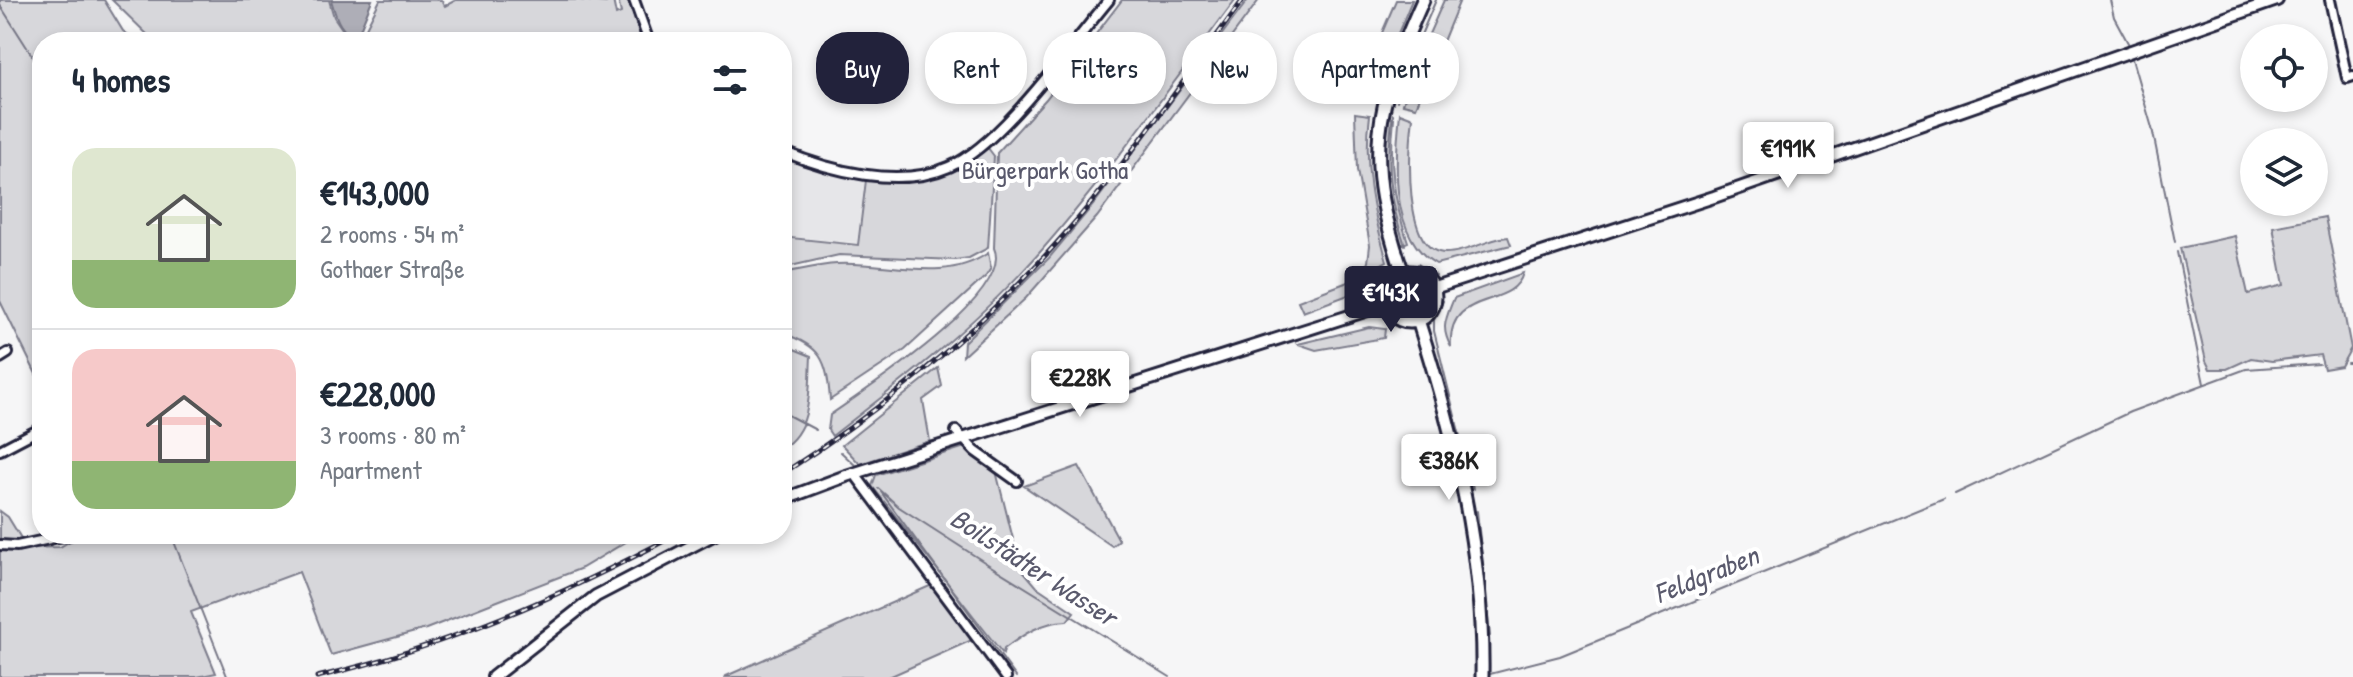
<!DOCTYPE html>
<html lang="en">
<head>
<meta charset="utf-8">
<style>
  body { margin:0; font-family:"Patrick Hand",sans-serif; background:#f6f6f7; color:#1f2937; height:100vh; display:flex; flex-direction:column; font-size:30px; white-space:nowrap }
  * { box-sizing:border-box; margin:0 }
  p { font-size:26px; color:#747a83 }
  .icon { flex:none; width:44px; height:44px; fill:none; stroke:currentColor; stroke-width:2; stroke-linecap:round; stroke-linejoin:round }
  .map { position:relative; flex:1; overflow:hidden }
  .side { position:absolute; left:32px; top:32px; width:760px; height:512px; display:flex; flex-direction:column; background:#fff; border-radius:32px; box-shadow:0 4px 12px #0003 }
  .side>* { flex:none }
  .hud { position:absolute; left:816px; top:32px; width:760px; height:72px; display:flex; gap:16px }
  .controls { position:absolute; left:2240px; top:24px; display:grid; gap:16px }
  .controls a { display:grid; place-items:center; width:88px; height:88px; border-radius:50%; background:#fff; box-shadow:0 4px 12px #0003; font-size:40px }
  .price { position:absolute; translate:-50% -68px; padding:0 18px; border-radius:8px; background:#fff; color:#222; font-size:26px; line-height:52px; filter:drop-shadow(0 2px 4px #0008) }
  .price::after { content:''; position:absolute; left:50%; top:48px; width:24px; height:18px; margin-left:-12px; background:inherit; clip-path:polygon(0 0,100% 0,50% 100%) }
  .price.active { background:#22223b; color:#fff }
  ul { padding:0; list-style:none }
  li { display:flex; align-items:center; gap:24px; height:200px; padding:0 40px }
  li+li { border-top:2px solid #e0e1e3 }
  li span { display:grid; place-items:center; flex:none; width:224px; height:160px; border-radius:24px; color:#555 }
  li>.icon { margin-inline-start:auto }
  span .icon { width:96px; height:96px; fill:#fffc; stroke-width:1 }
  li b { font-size:34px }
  h2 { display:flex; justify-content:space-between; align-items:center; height:96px; padding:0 40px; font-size:34px }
  .tag { padding:0 28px; border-radius:32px; background:#fff; box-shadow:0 4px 12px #0003; font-size:28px; line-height:72px }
  .tag.active { background:#22223b; color:#fff }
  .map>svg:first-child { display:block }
  .built { fill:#e6e6e9 }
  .green { fill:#d7d7db; stroke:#7c7c8b; stroke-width:2 }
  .water { fill:#aeaeb7; stroke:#767685; stroke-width:2 }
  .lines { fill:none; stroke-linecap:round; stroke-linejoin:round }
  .stream { stroke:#767685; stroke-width:2 }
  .minor-casing { stroke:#22223b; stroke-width:14 }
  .tertiary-casing { stroke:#22223b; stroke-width:16 }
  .secondary-casing { stroke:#22223b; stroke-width:17 }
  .minor { stroke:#fff; stroke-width:8 }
  .tertiary { stroke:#fff; stroke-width:10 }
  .secondary { stroke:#fff; stroke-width:11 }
  .rail-casing { stroke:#22223b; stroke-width:5 }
  .rail { stroke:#fff; stroke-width:2; stroke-dasharray:6; stroke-linecap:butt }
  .labels { text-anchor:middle; stroke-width:8; stroke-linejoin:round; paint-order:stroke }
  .park-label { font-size:26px; fill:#58586b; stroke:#fff }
  .water-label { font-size:28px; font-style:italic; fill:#5a5a6d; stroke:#fff }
</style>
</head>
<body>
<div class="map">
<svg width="2353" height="677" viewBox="0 0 2353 677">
  <rect width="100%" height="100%" fill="#f6f6f7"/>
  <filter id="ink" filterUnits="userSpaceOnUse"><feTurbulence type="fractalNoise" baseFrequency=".0125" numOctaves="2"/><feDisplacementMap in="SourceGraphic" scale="16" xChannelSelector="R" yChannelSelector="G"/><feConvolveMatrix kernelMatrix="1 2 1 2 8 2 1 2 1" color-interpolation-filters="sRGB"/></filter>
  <g filter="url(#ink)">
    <path class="built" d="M782 157 830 172 865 178 857 243 782 236Z"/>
    <path class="green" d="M0 0H104L123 31 139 42H42V386L0 301Z
      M112 0H329L334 17 351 42H155Z
      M380 0H441L445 6 456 0H613L616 15 621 13 618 0H628L642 42H359Z
      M1122 0H1235C1170 87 1106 178 1033 260 974 326 902 382 832 436L828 430 830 415C864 391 1015 294 994 248L997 153 1046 99Z
      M1248 0H1259L1097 217 1026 298 963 356 964 342 1049 258 1094 204Z
      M1396 0H1412L1374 91 1358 89Z
      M1444 0H1460L1416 107 1403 104 1414 68Z
      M1355 113 1370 115C1363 166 1373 211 1387 261L1378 266 1367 288 1303 312 1298 301 1353 280 1363 273 1368 262 1370 245 1357 170Z
      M1400 113 1413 118C1409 146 1402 254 1446 253 1463 253 1484 242 1501 238L1508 237 1511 245 1436 264C1389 237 1395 159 1400 113Z
      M1387 118H1394C1389 163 1393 199 1408 242L1401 245C1386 202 1382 162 1387 118Z
      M988 148 994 156 988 248 969 258 955 260 839 255 782 268V237L858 245 866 180C922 183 943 182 988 148Z
      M2325 217 2351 348 2341 366 2324 369 2320 355 2272 361 2251 358 2227 369H2210L2206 361 2180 248 2235 236 2248 294 2284 285 2273 227Z
      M988 253 991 268 986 276 905 350 830 400C827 359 821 346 782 333V273C800 270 819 265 837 264 887 261 944 284 988 253Z
      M1523 273C1513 311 1447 287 1451 347 1440 327 1446 319 1454 298Z
      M1392 296a18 18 0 1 1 36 0a18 18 0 1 1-36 0Z
      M1369 327 1385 329 1384 338 1316 350 1298 344Z
      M782 344 811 356C809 389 813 429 782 448Z
      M938 368 942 386 923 400 930 441 860 464 842 445Z
      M965 447 996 471 1020 567 1037 587 1074 612 1067 621C1041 622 1024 634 1004 649L1003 654 872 486 876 475Z
      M1079 466 1119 540 1112 546 1024 486Z
      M0 511 8 517 27 548 60 547 82 534H639L582 568 426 629 331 655 299 572 191 612 216 673 197 677H0Z
      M932 585 972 640 889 677H724Z"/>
    <path class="water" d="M331 0H372L357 37C339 33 336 16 331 0Z"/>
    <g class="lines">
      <path class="stream" d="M579 0 606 3
        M2110 0 2114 17 2128 43
        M0 5 42 71
        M302 42 318 32
        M2132 59 2152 128 2175 242
        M1397 101 1411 58 1436 0
        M1393 114C1386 161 1389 200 1405 245
        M2177 252 2204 384
        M1418 264 1436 275
        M1443 301 1434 320V331L1473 489
        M2347 363H2353
        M782 412 816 430
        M841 452 856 466
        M878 488 899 507 989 565 1170 677
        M881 492 1016 677
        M1955 494 2130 412 2208 383 2246 369 2319 364
        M1477 511 1490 636
        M171 534 227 676
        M1486 675 1560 656 1944 499"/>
      <defs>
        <path id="minor" d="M634 0 649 42
          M2330 0 2347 78 2353 76
          M782 151C830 171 899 189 949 167 1002 144 1070 46 1109 0
          M0 358 8 353
          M956 431 975 451 1017 481
          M0 450 42 428
          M854 473 1006 677
          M0 545 17 546 73 534"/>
        <path id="tertiary" d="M1434 288 1714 197 2277 0
          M782 500 846 476 1387 304
          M493 677 596 596 715 534"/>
        <path id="secondary" d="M1385 297a25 25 0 1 1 50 0a25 25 0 1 1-50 0Z
          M1403 273C1363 158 1374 109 1423 0
          M1418 320C1455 437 1484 554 1482 677"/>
      </defs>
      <use href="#minor" class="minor-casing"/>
      <use href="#tertiary" class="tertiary-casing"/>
      <use href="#secondary" class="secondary-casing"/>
      <use href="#minor" class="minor"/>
      <use href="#tertiary" class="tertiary"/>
      <use href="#secondary" class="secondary"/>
      <defs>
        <path id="rail" d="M782 474C886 407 981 329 1063 236 1128 162 1184 79 1243 0
          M317 677C445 647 562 596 677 534"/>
      </defs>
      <use href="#rail" class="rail-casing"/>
      <use href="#rail" class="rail"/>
    </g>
  </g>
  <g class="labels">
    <g class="park-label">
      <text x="1045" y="179">Bürgerpark Gotha</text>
    </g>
    <g class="water-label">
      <text transform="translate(1034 567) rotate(33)" y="10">Boilstädter Wasser</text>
      <text transform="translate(1706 574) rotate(-22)" y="10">Feldgraben</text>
    </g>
  </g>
</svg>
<div class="controls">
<a><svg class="icon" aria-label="locate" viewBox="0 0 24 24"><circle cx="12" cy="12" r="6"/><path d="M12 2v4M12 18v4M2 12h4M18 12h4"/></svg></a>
<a><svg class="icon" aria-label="layers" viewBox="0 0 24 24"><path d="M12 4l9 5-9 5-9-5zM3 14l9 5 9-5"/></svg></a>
</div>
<b class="price" style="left:1788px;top:190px">€191K</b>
<b class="price active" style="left:1391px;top:334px">€143K</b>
<b class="price" style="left:1080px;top:419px">€228K</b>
<b class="price" style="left:1449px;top:502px">€386K</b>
<div class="hud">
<a class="tag active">Buy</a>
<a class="tag">Rent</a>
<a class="tag">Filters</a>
<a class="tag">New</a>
<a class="tag">Apartment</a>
</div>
<section class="side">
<h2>4 homes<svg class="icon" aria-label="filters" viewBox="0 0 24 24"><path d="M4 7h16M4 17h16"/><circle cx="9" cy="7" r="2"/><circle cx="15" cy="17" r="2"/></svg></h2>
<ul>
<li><span style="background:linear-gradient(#dfe7d0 70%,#8fb573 0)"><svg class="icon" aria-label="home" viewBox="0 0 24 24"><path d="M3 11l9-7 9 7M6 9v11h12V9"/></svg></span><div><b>€143,000</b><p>2 rooms · 54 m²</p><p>Gothaer Straße</p></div></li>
<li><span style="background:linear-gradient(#f6c9c9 70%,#8fb573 0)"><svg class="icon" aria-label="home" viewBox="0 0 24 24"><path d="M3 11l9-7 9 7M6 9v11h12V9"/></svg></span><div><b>€228,000</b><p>3 rooms · 80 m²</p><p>Apartment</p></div></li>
</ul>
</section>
</div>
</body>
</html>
